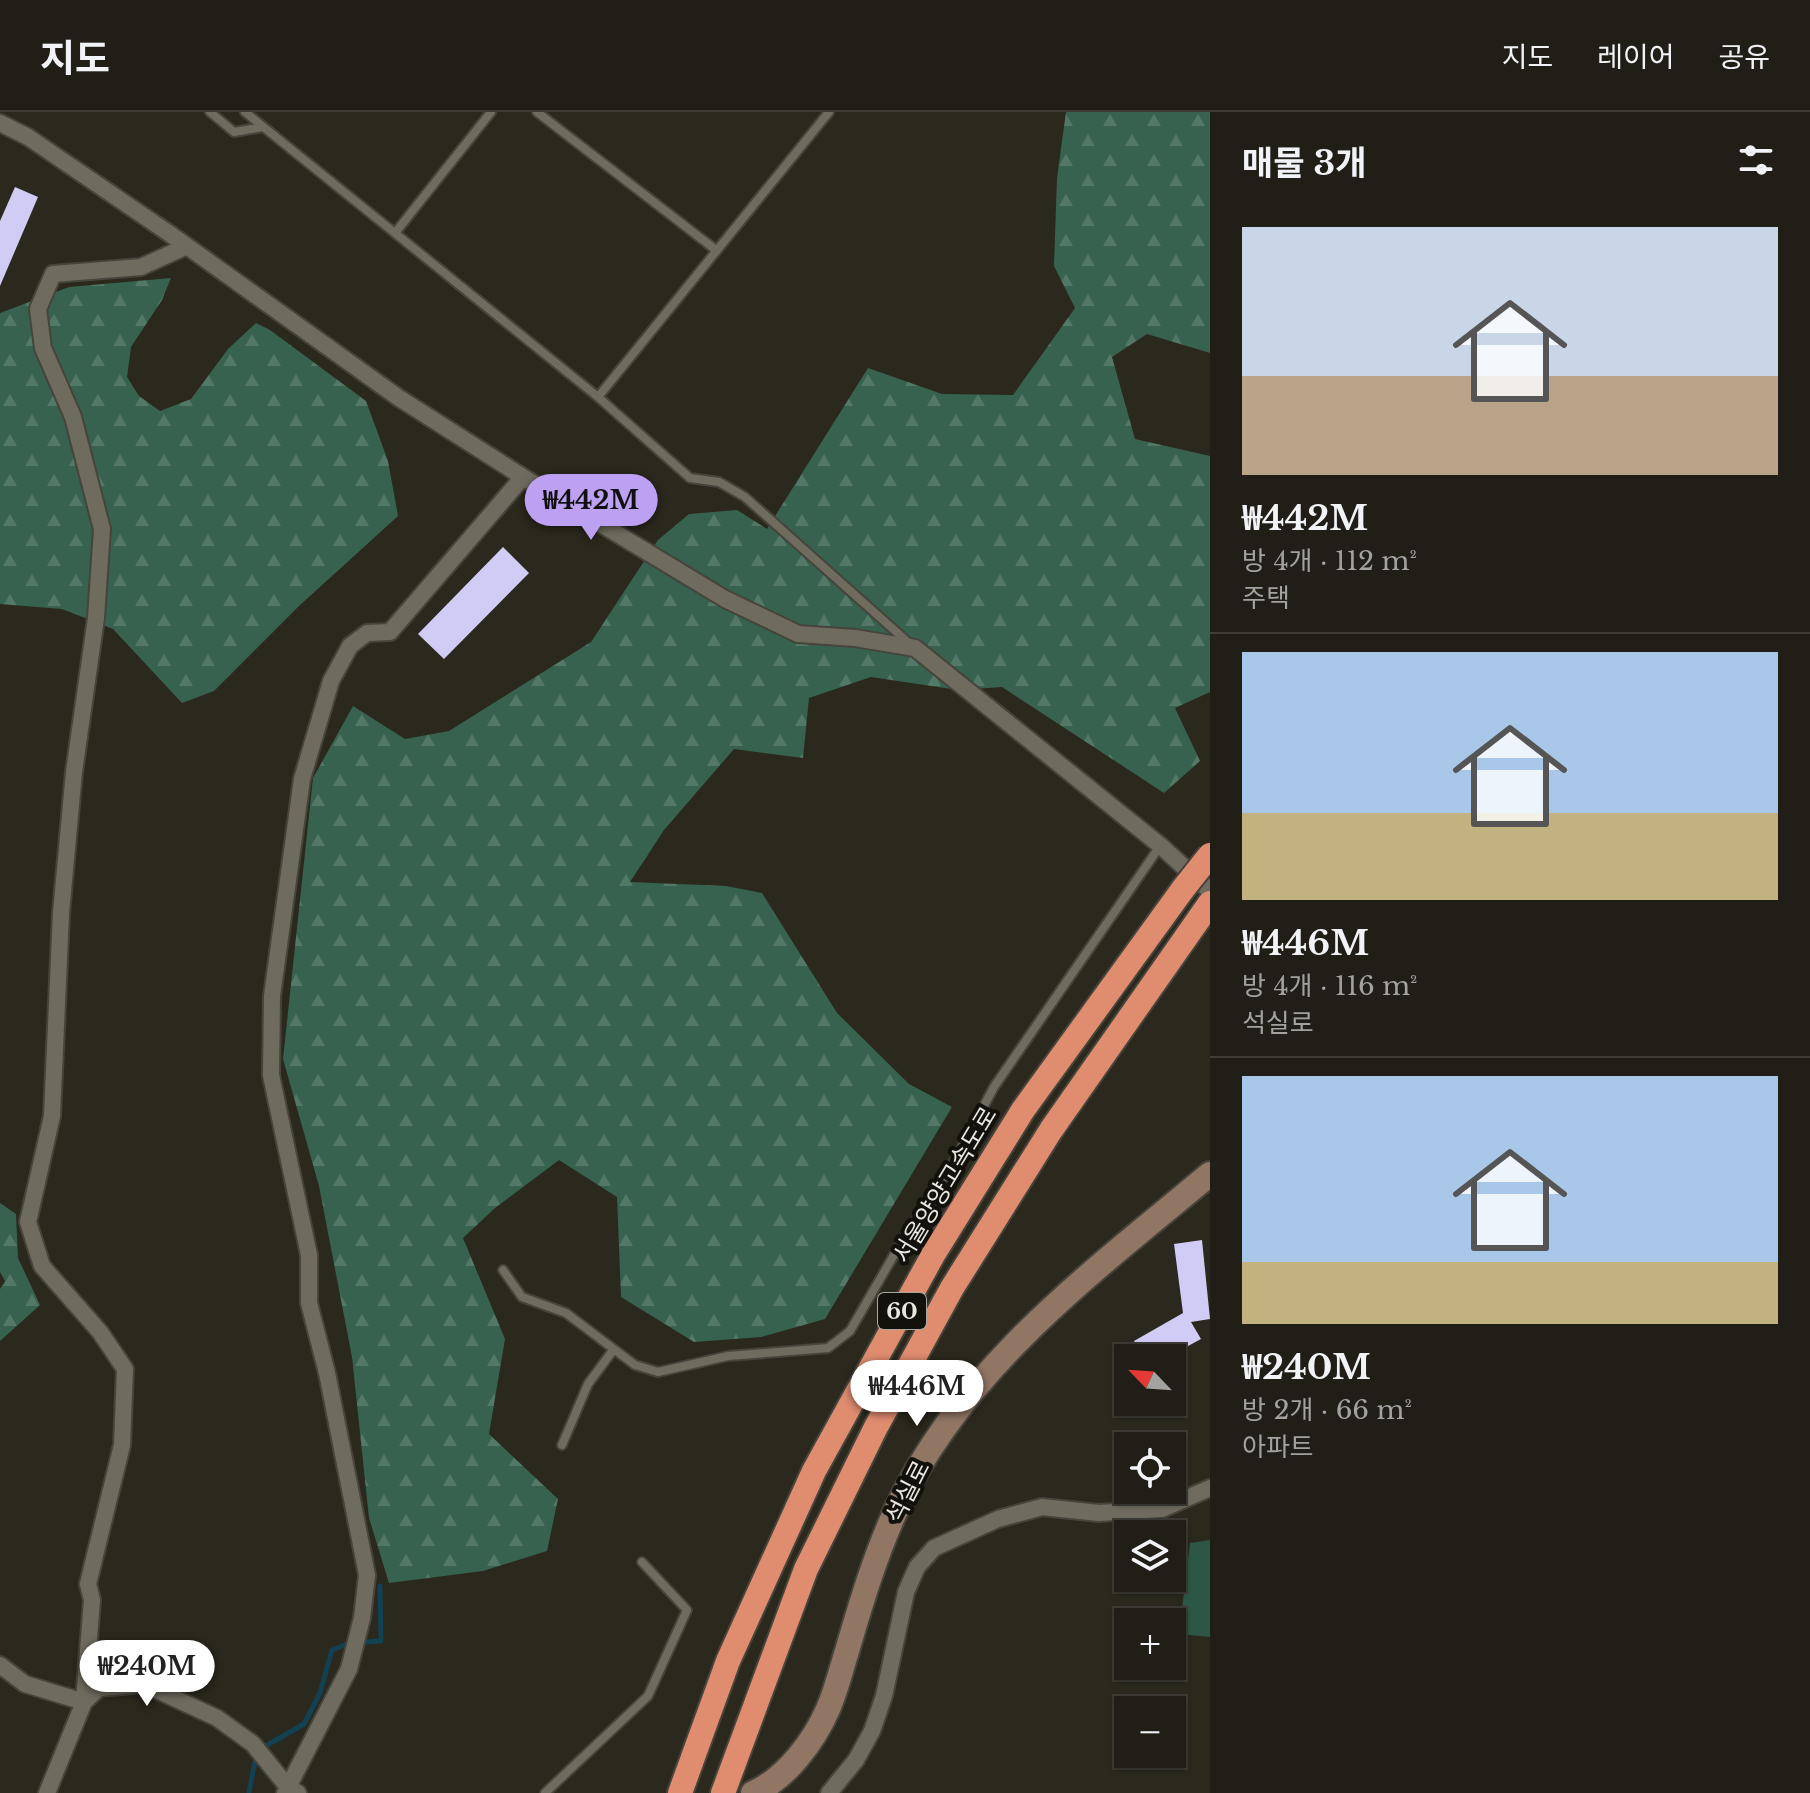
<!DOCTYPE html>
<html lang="ko">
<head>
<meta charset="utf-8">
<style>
  body { margin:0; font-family:"Libre Baskerville","Noto Sans KR",serif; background:#28271f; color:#f1f3f6; height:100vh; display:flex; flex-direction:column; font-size:30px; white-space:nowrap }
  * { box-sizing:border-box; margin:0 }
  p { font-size:26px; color:#a2a2a1 }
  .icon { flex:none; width:44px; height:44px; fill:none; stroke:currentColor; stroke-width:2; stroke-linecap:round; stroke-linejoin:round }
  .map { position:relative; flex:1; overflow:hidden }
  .details { display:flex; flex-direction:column; background:#201e16; width:600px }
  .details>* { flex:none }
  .needle { width:52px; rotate:295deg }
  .fabs { position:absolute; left:1114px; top:1232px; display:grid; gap:16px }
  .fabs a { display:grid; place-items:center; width:72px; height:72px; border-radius:0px; background:#201e16; box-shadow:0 2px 6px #0004,0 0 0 2px #3d3c35; font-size:40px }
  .price { position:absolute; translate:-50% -68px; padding:0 18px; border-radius:28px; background:#fff; color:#222; font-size:26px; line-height:52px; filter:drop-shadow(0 2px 4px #0008) }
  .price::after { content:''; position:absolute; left:50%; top:48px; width:24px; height:18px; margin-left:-12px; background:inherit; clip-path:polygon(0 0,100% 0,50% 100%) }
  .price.active { background:#bca0f2; color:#111 }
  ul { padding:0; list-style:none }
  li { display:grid; align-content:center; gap:16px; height:424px; padding:0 32px }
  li+li { border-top:2px solid #3d3c35 }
  li span { display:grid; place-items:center; height:248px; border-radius:0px; color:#555 }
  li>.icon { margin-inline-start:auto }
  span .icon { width:144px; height:144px; fill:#fffc; stroke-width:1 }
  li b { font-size:34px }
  h2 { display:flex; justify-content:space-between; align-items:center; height:96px; padding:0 32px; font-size:34px }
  header { display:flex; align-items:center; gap:48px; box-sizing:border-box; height:112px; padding:0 40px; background:#201e16; border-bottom:2px solid #3d3c35 }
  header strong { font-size:38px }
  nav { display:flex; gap:44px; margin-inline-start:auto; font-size:28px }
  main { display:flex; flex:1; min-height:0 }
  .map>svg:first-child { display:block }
  .grass { fill:#2c5645 }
  .forest { fill:url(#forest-firs) }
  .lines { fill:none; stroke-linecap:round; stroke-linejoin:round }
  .stream { stroke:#114152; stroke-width:5 }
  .building { fill:#d1ccf6 }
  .lane-casing { stroke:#46443b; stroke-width:12 }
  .street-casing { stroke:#46443b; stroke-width:20 }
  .secondary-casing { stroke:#46443b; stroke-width:28 }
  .highway-casing { stroke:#46443b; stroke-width:28 }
  .lane { stroke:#6f6c5f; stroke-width:8 }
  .street { stroke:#6f6c5f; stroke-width:16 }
  .secondary { stroke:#917664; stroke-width:24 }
  .highway { stroke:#e08c6f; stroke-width:24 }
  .highway-bridge-casing { stroke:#46443b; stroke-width:28; stroke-linecap:butt }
  .highway-bridge { stroke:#e08c6f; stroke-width:24 }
  .labels { text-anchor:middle; stroke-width:8; stroke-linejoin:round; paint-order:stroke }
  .shield { fill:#12110c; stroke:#a8a7a0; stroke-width:2 }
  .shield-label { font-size:22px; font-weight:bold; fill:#e9e7e0 }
  .street-label { font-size:24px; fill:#e9e7e0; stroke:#12110c }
</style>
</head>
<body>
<header>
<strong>지도</strong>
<nav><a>지도</a><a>레이어</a><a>공유</a></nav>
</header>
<main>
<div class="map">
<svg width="1210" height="1681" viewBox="0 0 1210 1681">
  <defs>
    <pattern id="forest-firs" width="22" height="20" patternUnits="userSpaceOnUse" patternTransform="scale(2)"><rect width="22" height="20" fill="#36624f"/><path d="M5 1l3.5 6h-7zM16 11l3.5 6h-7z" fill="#537868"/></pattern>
  </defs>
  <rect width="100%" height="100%" fill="#2b281d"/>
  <path class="grass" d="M1210 1428V1525L1179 1522 1190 1431Z"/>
  <path class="forest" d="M1066 0H1210V241L1147 222 1112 245 1135 327 1210 344V580L1175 596 1200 649 1164 681 1002 575 958 578 871 565 809 586 803 646 734 637 664 718 630 770 726 774 762 781 837 901 909 972 952 995 825 1207 761 1225 694 1230 621 1185 617 1085 559 1048 495 1096 463 1126 505 1227 489 1322 558 1387 547 1439 483 1459 389 1471 369 1406 352 1245 319 1074 283 947 313 666 353 594 405 627 449 619 591 530 658 428 689 402 737 398 767 417 868 256 942 282 1013 283 1075 196 1054 154 1057 66Z
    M171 166 162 188 131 235 127 265 139 284 160 299 191 287 228 237 256 211 270 218 366 289 388 349 398 404 299 494 214 579 182 591 113 517 62 497 0 492V201L69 175Z
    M0 1091 16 1102 18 1146 40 1193 0 1229V1177L5 1169 0 1160Z"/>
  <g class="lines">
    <path class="stream" d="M366 1530 381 1529 380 1474
      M262 1636 304 1612 320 1581 332 1538 350 1531
      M249 1681 255 1649"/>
  </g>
  <path class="building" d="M15 75 38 85 0 174V109Z
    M503 435 529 461 444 547 418 522Z
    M1202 1128 1210 1207 1191 1210 1201 1227 1166 1246H1143L1134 1229 1183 1201 1174 1132Z"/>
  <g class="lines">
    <defs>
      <path id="lane" d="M210 0 234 20 263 15
        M245 0 598 285 690 366 719 370 745 385 911 533
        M537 0 716 138
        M395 121 491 0
        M598 285 829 0
        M503 1158 522 1185 566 1201 635 1253 658 1260 728 1244 828 1236 850 1219 898 1136 956 1046 994 975 1160 734
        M562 1333 588 1272 614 1237
        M545 1681 648 1584 687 1498 642 1450"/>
      <path id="street" d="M0 11 28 25 170 122 399 286 523 365 725 487 798 522 855 526 915 536 1161 734 1210 779
        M0 1553 25 1572 84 1590 99 1576 144 1572 217 1606 253 1632 287 1674 298 1681
        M47 1681 84 1590 92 1488 88 1472 122 1333 125 1257 100 1220 42 1154 28 1110 52 1004 61 801 74 660 96 506 102 417 73 305 43 236 38 197 53 162 141 155 187 134
        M285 1681 349 1557 362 1506 367 1463 327 1261 309 1191V1143L271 963 272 884 302 667 331 569 350 534 367 521 390 520 523 365
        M829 1681 856 1648 872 1619 884 1584 906 1480 917 1455 934 1436 998 1407 1042 1395 1099 1401 1162 1397 1210 1376"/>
      <path id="secondary" d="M753 1681C786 1667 814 1629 828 1597 836 1579 841 1558 847 1539 861 1491 876 1441 897 1396 964 1254 1094 1159 1210 1062"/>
      <path id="highway" d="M680 1681 728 1549 814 1359 933 1143 1023 998 1183 777
        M723 1681 806 1457 876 1315 952 1176 1051 1018 1210 791"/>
    </defs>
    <use href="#lane" class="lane-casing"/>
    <use href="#street" class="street-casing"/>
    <use href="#secondary" class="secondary-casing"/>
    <use href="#highway" class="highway-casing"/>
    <use href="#lane" class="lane"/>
    <use href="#street" class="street"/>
    <use href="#secondary" class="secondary"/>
    <use href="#highway" class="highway"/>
    <defs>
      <path id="highway-bridge" d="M1183 777 1210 743"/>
    </defs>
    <use href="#highway-bridge" class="highway-bridge-casing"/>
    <use href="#highway-bridge" class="highway-bridge"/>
  </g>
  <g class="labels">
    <rect class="shield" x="878" y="1181" width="48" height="36" rx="6"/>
    <g class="shield-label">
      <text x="902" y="1207">60</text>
    </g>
    <g class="street-label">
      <text transform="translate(945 1073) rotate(-59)" y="8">서울양양고속도로</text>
      <text transform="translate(908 1380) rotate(-63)" y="8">석실로</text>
    </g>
  </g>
</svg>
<div class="fabs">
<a><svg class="needle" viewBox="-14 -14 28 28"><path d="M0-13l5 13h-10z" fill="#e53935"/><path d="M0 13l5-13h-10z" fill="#a2a2a1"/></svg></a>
<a><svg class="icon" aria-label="locate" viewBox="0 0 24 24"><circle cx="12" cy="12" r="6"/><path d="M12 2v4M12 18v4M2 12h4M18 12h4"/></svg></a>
<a><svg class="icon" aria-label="layers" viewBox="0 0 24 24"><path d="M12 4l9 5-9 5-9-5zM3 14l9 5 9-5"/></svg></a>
<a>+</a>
<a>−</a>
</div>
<b class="price active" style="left:591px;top:430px">₩442M</b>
<b class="price" style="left:917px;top:1316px">₩446M</b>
<b class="price" style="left:147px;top:1596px">₩240M</b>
</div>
<section class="details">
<h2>매물 3개<svg class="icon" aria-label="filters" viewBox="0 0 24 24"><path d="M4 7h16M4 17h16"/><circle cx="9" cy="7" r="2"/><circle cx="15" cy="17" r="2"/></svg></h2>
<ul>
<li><span style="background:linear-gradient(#c9d6e8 60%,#b9a48a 0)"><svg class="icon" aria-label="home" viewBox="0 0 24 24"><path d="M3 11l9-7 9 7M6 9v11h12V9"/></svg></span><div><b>₩442M</b><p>방 4개 · 112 m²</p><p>주택</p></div></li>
<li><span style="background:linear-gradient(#a9c7e8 65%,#c2b280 0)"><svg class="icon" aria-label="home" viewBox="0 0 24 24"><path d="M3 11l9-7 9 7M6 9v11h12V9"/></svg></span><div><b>₩446M</b><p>방 4개 · 116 m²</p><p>석실로</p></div></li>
<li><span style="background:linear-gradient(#a9c7e8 75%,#c2b280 0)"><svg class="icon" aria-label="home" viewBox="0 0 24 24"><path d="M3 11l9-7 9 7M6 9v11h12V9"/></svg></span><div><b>₩240M</b><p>방 2개 · 66 m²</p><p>아파트</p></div></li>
</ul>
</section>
</main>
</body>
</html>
